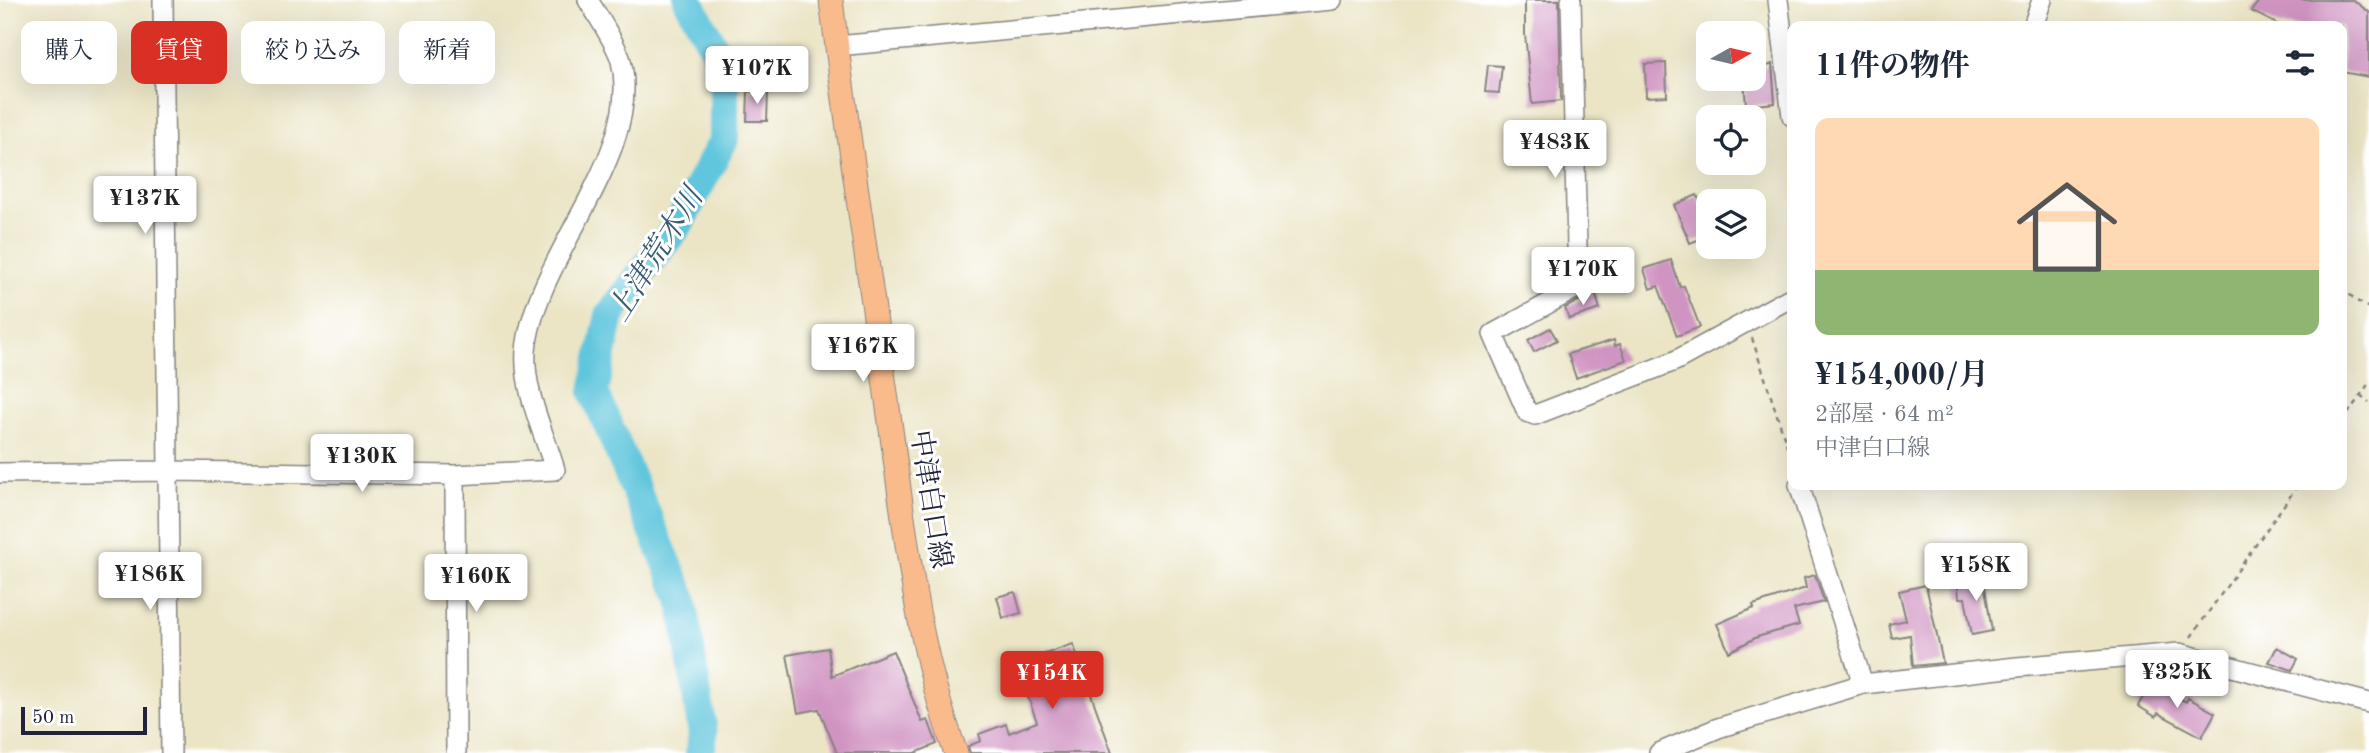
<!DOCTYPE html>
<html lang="ja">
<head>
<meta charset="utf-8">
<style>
  body { margin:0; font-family:"Old Standard TT","Noto Serif JP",serif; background:#f6f6f7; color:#1f2937; height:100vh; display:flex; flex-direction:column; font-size:26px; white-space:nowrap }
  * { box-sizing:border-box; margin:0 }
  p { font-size:23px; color:#747a83 }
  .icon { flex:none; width:38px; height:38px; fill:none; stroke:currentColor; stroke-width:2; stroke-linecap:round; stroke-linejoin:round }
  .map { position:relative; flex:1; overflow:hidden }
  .side { position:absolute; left:1787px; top:21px; width:560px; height:469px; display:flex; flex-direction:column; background:#fff; border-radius:14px; box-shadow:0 7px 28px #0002 }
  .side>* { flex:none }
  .top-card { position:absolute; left:21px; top:21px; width:665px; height:63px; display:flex; gap:14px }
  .needle { width:46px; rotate:82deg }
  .fabs { position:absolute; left:1696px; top:21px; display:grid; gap:14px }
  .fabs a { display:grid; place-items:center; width:70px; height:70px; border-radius:14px; background:#fff; box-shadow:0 7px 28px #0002; font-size:35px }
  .scale { position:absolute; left:21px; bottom:18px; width:126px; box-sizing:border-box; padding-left:7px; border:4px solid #22223b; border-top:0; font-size:19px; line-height:24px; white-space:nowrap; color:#22223b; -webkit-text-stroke:5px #fff; paint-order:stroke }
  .price { position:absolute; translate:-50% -60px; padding:0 16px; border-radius:7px; background:#fff; color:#222; font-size:23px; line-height:46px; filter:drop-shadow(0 2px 4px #0008) }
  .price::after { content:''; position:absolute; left:50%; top:42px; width:21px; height:16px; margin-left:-10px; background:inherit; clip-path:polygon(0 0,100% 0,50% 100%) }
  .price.on { background:#d93025; color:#fff }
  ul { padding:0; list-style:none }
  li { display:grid; align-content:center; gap:14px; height:371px; padding:0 28px }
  li span { display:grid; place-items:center; height:217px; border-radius:14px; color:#555 }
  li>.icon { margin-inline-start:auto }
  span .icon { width:126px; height:126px; fill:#fffc; stroke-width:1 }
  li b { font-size:30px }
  h2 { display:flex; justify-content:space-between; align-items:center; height:84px; padding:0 28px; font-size:30px }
  .chip { padding:0 24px; border-radius:14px; background:#fff; box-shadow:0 7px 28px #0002; font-size:24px; line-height:63px }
  .chip.on { background:#d93025; color:#fff }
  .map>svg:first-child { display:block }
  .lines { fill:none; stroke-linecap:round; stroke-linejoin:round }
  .river { stroke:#60c6dd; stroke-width:30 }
  .building { fill:#d094c3 }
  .minor-casing { stroke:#868480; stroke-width:22 }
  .major-casing { stroke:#868480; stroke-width:25 }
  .path { stroke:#868480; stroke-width:2.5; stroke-dasharray:5 5; stroke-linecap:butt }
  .minor { stroke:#fff; stroke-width:19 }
  .major { stroke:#fabb8c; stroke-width:23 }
  .labels { text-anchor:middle; stroke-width:6; stroke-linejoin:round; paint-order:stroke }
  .street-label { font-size:28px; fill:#22223b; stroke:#fff }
  .water-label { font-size:30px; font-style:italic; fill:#385b74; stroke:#fff }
</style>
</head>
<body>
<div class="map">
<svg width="2369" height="753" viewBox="0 0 2369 753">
  <rect width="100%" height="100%" fill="#fff"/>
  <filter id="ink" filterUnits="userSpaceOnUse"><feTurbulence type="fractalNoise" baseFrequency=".0143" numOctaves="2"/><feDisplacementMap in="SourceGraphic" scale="14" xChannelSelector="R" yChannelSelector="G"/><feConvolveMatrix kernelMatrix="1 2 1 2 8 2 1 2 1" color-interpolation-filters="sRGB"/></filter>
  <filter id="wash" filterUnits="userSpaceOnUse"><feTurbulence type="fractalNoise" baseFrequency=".00686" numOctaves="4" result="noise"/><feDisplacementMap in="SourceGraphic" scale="28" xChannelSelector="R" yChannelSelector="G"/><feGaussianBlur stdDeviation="1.57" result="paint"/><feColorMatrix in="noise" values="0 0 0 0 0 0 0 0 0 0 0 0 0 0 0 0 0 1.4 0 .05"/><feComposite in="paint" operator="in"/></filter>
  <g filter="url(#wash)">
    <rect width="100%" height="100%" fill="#ebe5c6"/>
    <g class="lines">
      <path class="river" d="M688 0 724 66V139L679 224 610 315 594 392 682 598 703 734 700 753"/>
    </g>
    <g id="blocks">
      <path class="building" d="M1525 0H1559L1561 101 1532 104 1525 34Z
        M2260 0H2353L2369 12V77L2342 72V26H2281L2251 11Z
        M1666 63 1667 96 1646 97 1645 64Z
        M1772 64 1775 103 1746 106 1744 79H1754V72Z
        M1488 65 1502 66 1499 93 1485 92Z
        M748 91 768 92 767 121H747Z
        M1697 195 1708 221V236L1690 243 1674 205Z
        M1671 260 1680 287 1684 286 1700 327 1677 336 1658 286 1650 289 1644 269Z
        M1595 292 1600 309 1569 319 1565 308Z
        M1550 328 1557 340 1534 352 1528 340Z
        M1614 340 1615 346 1620 344 1626 360 1576 378 1568 354Z
        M1815 575 1824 602 1794 609 1799 625 1757 637 1729 652 1717 624 1754 608 1753 605 1806 588 1804 578Z
        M1983 575 1992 631 1972 635 1965 598H1959L1957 577Z
        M1926 585 1943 663 1913 666 1910 635 1892 638 1889 624 1906 620 1899 591Z
        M1015 592 1021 613 1003 618 997 597Z
        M1073 644 1112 753H970L968 746 981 741 979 734 1006 724 1009 733 1037 722 1016 664Z
        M2277 647 2298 659 2292 670 2269 662Z
        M828 648 832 676 893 651 922 722 928 720 937 744 915 753H837L819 709 798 713 787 655Z
        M2151 683 2186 702 2188 698 2215 713 2202 737 2158 713 2156 717 2138 706Z"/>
    </g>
  </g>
  <g filter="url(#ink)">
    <use href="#blocks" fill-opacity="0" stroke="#868480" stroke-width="2"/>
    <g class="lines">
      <defs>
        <path id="minor" d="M163 0 171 753
          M1571 0 1578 287 1493 334 1527 412 1535 415 1675 361 1792 297
          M1778 0 1792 116
          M2033 26 2042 0
          M837 46 1332 0
          M0 473 168 471 455 475 555 470C544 432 523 390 526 351 534 257 644 155 621 61 617 45 597 15 588 0
          M455 475 456 753
          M1799 485 1863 684
          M1659 753 1718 728 1863 684 2017 667 2179 653 2369 703"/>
        <path id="major" d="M831 0C848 139 870 277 889 415 905 528 916 646 956 753"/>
      </defs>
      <use href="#minor" class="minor-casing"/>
      <use href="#major" class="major-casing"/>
      <path class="path" d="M2342 288 2357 301 2369 308
        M1752 338 1792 461
        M2360 395 2369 402
        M2342 422 2369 383
        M2191 637 2298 485"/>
      <use href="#minor" class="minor"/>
      <use href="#major" class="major"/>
    </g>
  </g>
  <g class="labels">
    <g class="street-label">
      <text transform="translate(932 499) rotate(81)" y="10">中津白口線</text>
    </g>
    <g class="water-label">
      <text transform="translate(655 254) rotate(-58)" y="10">上津荒木川</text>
    </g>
  </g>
</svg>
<div class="fabs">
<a><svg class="needle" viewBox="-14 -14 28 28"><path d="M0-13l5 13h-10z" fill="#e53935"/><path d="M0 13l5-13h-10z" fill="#747a83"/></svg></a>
<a><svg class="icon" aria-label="locate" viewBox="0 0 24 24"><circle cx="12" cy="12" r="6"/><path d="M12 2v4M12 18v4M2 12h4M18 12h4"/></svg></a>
<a><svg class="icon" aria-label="layers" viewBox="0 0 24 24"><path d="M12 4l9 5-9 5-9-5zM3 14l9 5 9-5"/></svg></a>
</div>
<div class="scale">50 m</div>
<b class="price" style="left:757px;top:106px">¥107K</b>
<b class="price" style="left:1555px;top:180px">¥483K</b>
<b class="price" style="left:145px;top:236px">¥137K</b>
<b class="price" style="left:1583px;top:307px">¥170K</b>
<b class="price" style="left:863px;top:384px">¥167K</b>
<b class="price" style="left:362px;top:494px">¥130K</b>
<b class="price" style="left:1976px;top:603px">¥158K</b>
<b class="price" style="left:150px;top:612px">¥186K</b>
<b class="price" style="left:476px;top:614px">¥160K</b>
<b class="price" style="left:2177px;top:710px">¥325K</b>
<b class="price on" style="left:1052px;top:711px">¥154K</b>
<div class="top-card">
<a class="chip">購入</a>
<a class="chip on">賃貸</a>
<a class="chip">絞り込み</a>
<a class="chip">新着</a>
</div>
<section class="side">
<h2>11件の物件<svg class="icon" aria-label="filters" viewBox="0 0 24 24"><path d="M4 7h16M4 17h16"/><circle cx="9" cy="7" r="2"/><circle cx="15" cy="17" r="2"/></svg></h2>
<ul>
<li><span style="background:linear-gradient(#ffd9b3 70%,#8fb573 0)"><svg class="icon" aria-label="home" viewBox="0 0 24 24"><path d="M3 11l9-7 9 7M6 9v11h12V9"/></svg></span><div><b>¥154,000/月</b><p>2部屋 · 64 m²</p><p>中津白口線</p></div></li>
</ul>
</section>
</div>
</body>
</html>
